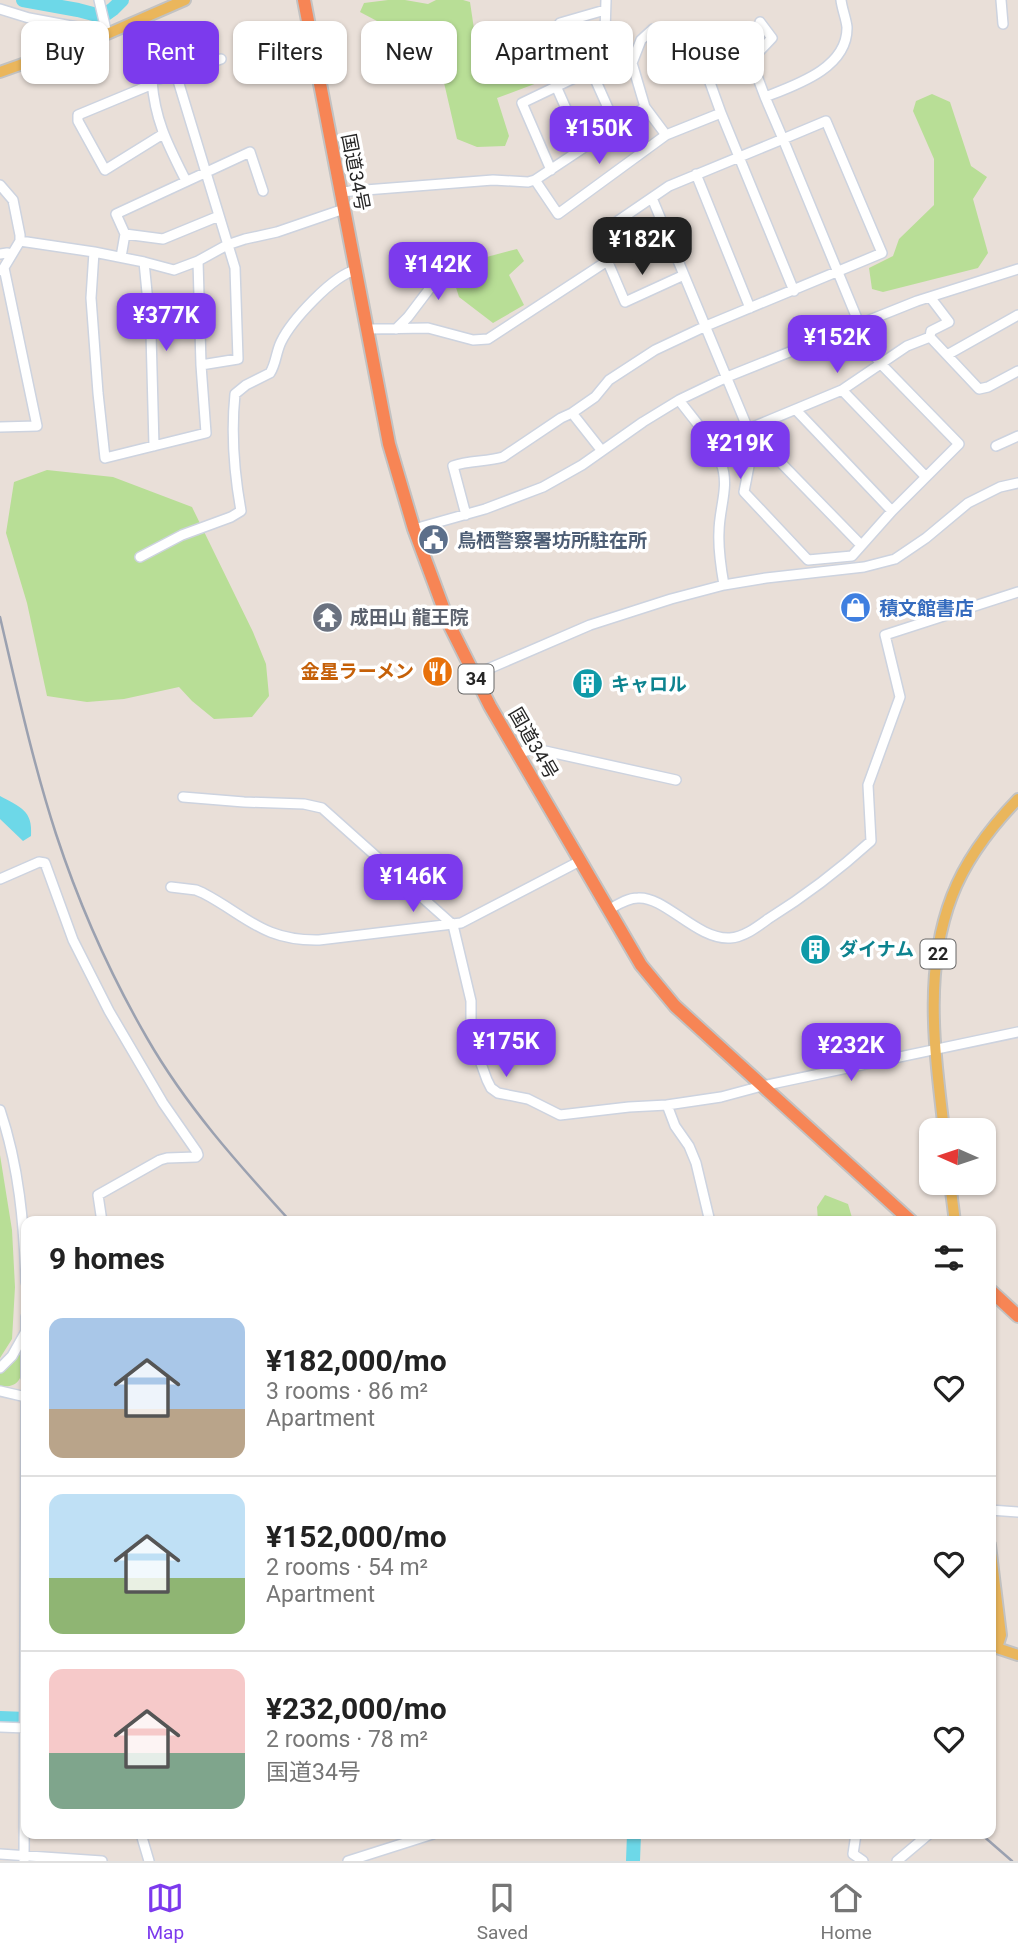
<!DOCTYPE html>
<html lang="en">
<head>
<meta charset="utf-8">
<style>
  body { margin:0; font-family:Roboto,"Noto Sans JP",sans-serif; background:#f2f2f2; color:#222; height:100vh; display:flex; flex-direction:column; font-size:26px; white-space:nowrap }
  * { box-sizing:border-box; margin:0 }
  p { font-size:23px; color:#767676 }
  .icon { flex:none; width:38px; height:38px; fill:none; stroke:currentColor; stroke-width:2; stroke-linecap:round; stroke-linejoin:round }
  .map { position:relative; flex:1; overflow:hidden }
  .drawer { position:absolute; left:21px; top:1216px; width:975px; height:623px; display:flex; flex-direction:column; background:#fff; border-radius:14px; box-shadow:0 2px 5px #0004 }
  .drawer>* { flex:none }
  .top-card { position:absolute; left:21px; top:21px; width:976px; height:63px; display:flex; gap:14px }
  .needle { width:46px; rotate:273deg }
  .tools { position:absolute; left:919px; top:1118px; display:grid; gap:14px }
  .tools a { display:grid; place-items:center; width:77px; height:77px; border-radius:14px; background:#fff; box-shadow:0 2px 5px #0004; font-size:35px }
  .price { position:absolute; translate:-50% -60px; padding:0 16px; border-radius:14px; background:#7c3aed; color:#fff; font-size:23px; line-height:46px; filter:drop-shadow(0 2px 4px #0008) }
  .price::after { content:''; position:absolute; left:50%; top:42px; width:21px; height:16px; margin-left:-10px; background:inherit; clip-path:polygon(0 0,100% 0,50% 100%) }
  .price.on { background:#222; color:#fff }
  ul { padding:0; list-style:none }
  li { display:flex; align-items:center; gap:21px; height:175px; padding:0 28px }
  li+li { border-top:2px solid #e0e0e0 }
  li span { display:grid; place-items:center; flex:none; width:196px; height:140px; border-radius:14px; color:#555 }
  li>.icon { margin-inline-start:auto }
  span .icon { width:84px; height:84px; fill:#fffc; stroke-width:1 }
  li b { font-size:30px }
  h2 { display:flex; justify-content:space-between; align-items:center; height:84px; padding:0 28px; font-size:30px }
  .chip { padding:0 24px; border-radius:14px; background:#fff; box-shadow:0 2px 5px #0004; font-size:24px; line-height:63px }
  .chip.on { background:#7c3aed; color:#fff }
  .menu { display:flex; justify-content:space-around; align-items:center; height:98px; border-top:2px solid #e0e0e0; background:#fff; font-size:19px; color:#767676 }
  .menu a { display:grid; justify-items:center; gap:4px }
  .menu .on { color:#7c3aed }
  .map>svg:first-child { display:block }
  .green { fill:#b8de96 }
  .water { fill:#6dd8e8 }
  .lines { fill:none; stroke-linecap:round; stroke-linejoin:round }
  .river { stroke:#6dd8e8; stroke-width:14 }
  .minor-casing { stroke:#cdd3df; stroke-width:12 }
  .major-casing { stroke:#c2c2c2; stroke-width:14 }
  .highway-casing { stroke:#c2c2c2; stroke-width:16 }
  .minor { stroke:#fff; stroke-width:9 }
  .major { stroke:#eab65c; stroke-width:10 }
  .highway { stroke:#f78555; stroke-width:12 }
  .rail { stroke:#9ba1b0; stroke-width:2.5 }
  .labels { text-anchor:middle; stroke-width:7; stroke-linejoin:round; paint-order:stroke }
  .shield { fill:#fff; stroke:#676767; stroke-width:2 }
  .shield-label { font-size:18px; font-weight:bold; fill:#262626 }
  .street-label { font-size:19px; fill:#262626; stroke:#fff }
  .service-label { font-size:19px; font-weight:bold; fill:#4e5e75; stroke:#fff; text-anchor:start }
  .shop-label { font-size:19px; font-weight:bold; fill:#366cbe; stroke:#fff; text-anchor:start }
  .worship-label { font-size:19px; font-weight:bold; fill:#5b616d; stroke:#fff; text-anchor:start }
  .food-label { font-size:19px; font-weight:bold; fill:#c56008; stroke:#fff; text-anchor:end }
  .culture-label { font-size:19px; font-weight:bold; fill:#0d838f; stroke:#fff; text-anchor:start }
</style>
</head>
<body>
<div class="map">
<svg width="1018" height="1861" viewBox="0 0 1018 1861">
  <rect width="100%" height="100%" fill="#e9dfd8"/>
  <path class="green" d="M388 0H405L428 4 436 0H463L470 2 474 29 489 47 536 45 545 80 497 98 509 136 505 146 477 147 457 139 442 74 409 62 392 29 360 12 364 3Z
    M932 94 950 102 971 166 987 177 973 199 988 253 978 268 883 292 872 289 869 268 893 256 899 239 934 205V159L913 111 916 101Z
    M517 249 524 261 509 275 524 305 493 323 459 297 453 278 460 264Z
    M47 470 113 477 192 507 253 632 266 664 269 696 252 717 214 719 192 701 179 687 124 699 87 702 47 696 27 603 6 533 14 482Z
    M0 1155 12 1230 15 1287 12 1339 0 1358Z
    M825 1195 848 1204 853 1221H818L817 1207Z
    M20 1350V1378C16 1386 9 1387 0 1386V1373L13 1361Z"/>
  <path class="water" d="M0 796C20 807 33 810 31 836L23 841 0 819Z"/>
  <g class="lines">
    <path class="river" d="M23 0 78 10 97 15 106 14 113 9 122 0
      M0 1718 26 1719
      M633 1861 634 1834"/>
    <defs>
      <path id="minor" d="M99 0 107 34
        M606 0 604 64 591 70 616 126
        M1001 0 1003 24
        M0 9 29 18 77 27 83 43
        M143 19 145 48 152 81 176 74 235 268 238 359 201 365
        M751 60 772 38 760 22
        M632 63 641 40 653 29
        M604 64 632 63 645 107 666 135 721 113 794 291
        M176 74 221 59
        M575 78 560 23 605 10
        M152 81 148 86 78 115V121L105 170 163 134
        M152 81C155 121 168 145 186 181
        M556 86 583 147
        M721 113 708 77 751 60 765 97
        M551 170 522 103 591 70
        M696 174 750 308
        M535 180 558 214 666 135
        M0 185 13 200 20 235V241L2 271
        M340 192 493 180 528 182 535 180 645 107
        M652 198 748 429 861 545
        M125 234 163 239 219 216
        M20 241 94 252 144 262 174 270 198 261 227 245 245 239 277 232 344 209
        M94 252 91 298 98 393 105 458 206 433 201 365 198 261
        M0 254 7 253 12 254
        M121 257 125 234 116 214 250 152 263 191
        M607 260 625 302 684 275
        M144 262 151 333 154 446
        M930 297 949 322 931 331 930 337 979 389 988 387 1018 371
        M367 329 428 328 473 340 488 339 621 252 612 225 669 186 783 139 870 350 881 364 959 444 892 511 852 556 808 560 744 492 749 466 760 443
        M396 329 408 317 455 255
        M947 355 1018 315
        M842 390 926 477
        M679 400C693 419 713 440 721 463 730 486 719 508 719 532 718 550 721 568 724 585
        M796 410 892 511
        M572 413 602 451
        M0 427 37 426 4 268
        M748 429 842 390 907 346 930 337
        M996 446 1018 436
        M466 515 453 466C469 460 486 462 503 457L561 418 572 413 595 397 609 380 655 350 706 326 882 253 826 121 783 139 765 97C796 85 848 68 847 27 846 18 842 9 841 0
        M414 529 485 509 543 487 582 465 643 422 679 400 727 377 917 301 1018 269
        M140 557 182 535 231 517 241 511C234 472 231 433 235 394L246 385 270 373C276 364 276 352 281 342 291 321 333 275 356 270
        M474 675 590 625 671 599 724 585 766 578 864 567 895 559 926 538 968 503 1000 487 1018 483
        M517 753 536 749 676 780
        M183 797 244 802 304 804 322 808 453 925 471 1001V1036L487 1080 491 1088 498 1093 528 1099 560 1115 629 1107 667 1105
        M0 879 39 862 45 863 73 940 109 1011 163 1103 197 1152 198 1155 196 1157 167 1158 160 1160 98 1195 102 1222
        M171 887 196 890 203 893C247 916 263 941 319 940L461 923 580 861
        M608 910C617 905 627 898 638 898 665 896 697 940 730 938 744 937 757 927 768 919 805 896 839 870 871 841L868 785 900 697 885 635 1018 592
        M0 1110C19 1166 24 1224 26 1282
        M710 1222 696 1163 689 1146 675 1126 667 1105 721 1097 762 1086 1018 1032
        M26 1317V1377
        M0 1368 12 1356 25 1333
        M0 1391 26 1397
        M990 1510 1018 1512
        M0 1727 26 1728
        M141 1834 149 1861
        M856 1834 853 1854 863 1861
        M0 1854 102 1861
        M24 1861 26 1400
        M348 1861 433 1834
        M897 1861 929 1834"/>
      <path id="major" d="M0 72 107 34 185 0
        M944 1130C935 1053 923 971 952 896 966 859 991 827 1018 799
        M950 1183 955 1222
        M990 1545 1001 1635 997 1648 1018 1655"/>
      <path id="highway" d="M304 0 389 444 414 529 450 626 490 706 641 965 675 1006 912 1222
        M990 1290 1018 1316"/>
    </defs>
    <use href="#minor" class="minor-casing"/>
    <use href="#major" class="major-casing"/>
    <use href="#highway" class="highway-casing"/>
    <use href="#minor" class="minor"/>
    <use href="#major" class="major"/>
    <use href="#highway" class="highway"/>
    <path class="rail" d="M0 617C17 690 33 763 56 834 79 904 110 974 147 1038 186 1106 238 1164 291 1222
      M981 1834 1012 1861"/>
  </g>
  <defs>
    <symbol id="civic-disc" viewBox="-11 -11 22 22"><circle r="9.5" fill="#5c6f8a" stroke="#fff"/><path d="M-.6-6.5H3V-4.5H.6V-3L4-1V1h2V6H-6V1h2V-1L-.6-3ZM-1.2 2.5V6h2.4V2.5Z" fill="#fff"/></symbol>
    <symbol id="shop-disc" viewBox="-11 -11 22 22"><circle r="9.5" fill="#3f7fe0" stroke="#fff"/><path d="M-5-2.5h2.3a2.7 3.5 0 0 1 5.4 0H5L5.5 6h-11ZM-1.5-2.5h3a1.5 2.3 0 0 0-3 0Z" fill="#fff"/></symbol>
    <symbol id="temple-disc" viewBox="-11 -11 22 22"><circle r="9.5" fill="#6b7280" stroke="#fff"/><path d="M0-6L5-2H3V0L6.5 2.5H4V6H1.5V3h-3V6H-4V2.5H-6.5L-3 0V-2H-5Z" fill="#fff"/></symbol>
    <symbol id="restaurant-disc" viewBox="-11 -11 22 22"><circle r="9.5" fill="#e8710a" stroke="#fff"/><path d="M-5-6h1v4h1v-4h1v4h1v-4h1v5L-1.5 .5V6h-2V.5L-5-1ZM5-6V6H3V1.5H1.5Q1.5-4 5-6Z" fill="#fff"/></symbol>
    <symbol id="building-disc" viewBox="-11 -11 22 22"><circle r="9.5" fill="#0f9aa8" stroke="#fff"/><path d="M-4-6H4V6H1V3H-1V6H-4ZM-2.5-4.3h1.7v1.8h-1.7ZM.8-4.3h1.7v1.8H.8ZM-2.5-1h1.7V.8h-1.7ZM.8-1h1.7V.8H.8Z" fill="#fff"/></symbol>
  </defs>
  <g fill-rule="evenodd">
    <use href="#civic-disc" x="416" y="522" width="35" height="35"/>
    <use href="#shop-disc" x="838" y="590" width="35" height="35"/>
    <use href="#temple-disc" x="310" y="600" width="35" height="35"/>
    <use href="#restaurant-disc" x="420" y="654" width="35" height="35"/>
    <use href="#building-disc" x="570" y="666" width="35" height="35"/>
    <use href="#building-disc" x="798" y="932" width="35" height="35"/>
  </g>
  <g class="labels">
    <g class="shield">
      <rect x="458.5" y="664.5" width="35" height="29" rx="5"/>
      <rect x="920.5" y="939.5" width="35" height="29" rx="5"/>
    </g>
    <g class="shield-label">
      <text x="476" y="685">34</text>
      <text x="938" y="960">22</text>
    </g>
    <g class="street-label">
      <text transform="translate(356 172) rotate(79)" y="7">国道34号</text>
      <text transform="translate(534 743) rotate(60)" y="7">国道34号</text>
    </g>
    <g class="service-label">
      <text x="457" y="547">鳥栖警察署坊所駐在所</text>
    </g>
    <g class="shop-label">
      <text x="879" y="615">積文館書店</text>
    </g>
    <g class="worship-label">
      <text x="350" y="624">成田山 龍王院</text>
    </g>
    <g class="food-label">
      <text x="414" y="678">金星ラーメン</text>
    </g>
    <g class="culture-label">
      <text x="611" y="691">キャロル</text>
      <text x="839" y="956">ダイナム</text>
    </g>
  </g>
</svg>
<div class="tools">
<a><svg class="needle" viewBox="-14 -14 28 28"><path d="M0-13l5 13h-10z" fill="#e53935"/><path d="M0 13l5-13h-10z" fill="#767676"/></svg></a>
</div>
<b class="price" style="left:599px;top:166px">¥150K</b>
<b class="price on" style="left:642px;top:277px">¥182K</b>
<b class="price" style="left:438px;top:302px">¥142K</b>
<b class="price" style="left:166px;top:353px">¥377K</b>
<b class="price" style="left:837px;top:375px">¥152K</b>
<b class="price" style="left:740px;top:481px">¥219K</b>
<b class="price" style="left:413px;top:914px">¥146K</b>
<b class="price" style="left:506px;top:1079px">¥175K</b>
<b class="price" style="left:851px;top:1083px">¥232K</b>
<div class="top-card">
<a class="chip">Buy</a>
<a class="chip on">Rent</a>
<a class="chip">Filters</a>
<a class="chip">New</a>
<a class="chip">Apartment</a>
<a class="chip">House</a>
</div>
<section class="drawer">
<h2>9 homes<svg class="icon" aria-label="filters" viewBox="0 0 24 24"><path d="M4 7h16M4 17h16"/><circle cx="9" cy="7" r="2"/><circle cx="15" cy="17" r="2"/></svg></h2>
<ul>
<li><span style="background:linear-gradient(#a9c7e8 65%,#b9a48a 0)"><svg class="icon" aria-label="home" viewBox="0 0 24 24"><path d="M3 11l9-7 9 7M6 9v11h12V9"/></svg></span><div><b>¥182,000/mo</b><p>3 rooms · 86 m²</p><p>Apartment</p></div><svg class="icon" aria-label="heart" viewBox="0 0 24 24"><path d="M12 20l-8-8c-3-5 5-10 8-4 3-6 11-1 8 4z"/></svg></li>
<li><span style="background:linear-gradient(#bfe0f5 60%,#8fb573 0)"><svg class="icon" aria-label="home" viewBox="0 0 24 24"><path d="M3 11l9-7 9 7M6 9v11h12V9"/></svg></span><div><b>¥152,000/mo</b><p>2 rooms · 54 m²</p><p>Apartment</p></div><svg class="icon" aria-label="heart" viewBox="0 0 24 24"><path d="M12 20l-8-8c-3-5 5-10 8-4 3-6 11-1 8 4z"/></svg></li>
<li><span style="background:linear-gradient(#f6c9c9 60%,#7fa58c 0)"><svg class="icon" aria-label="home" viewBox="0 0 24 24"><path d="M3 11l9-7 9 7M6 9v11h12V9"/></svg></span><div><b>¥232,000/mo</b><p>2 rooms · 78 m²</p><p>国道34号</p></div><svg class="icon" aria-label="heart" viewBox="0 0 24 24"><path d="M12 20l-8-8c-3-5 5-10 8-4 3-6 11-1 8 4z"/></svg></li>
</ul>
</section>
</div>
<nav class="menu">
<a class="on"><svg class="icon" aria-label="map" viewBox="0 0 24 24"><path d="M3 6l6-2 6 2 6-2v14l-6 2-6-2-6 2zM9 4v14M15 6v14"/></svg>Map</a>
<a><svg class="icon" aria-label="saved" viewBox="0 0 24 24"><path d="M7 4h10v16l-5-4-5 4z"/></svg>Saved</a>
<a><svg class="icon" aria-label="home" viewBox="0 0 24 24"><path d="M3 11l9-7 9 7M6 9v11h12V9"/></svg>Home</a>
</nav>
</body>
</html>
